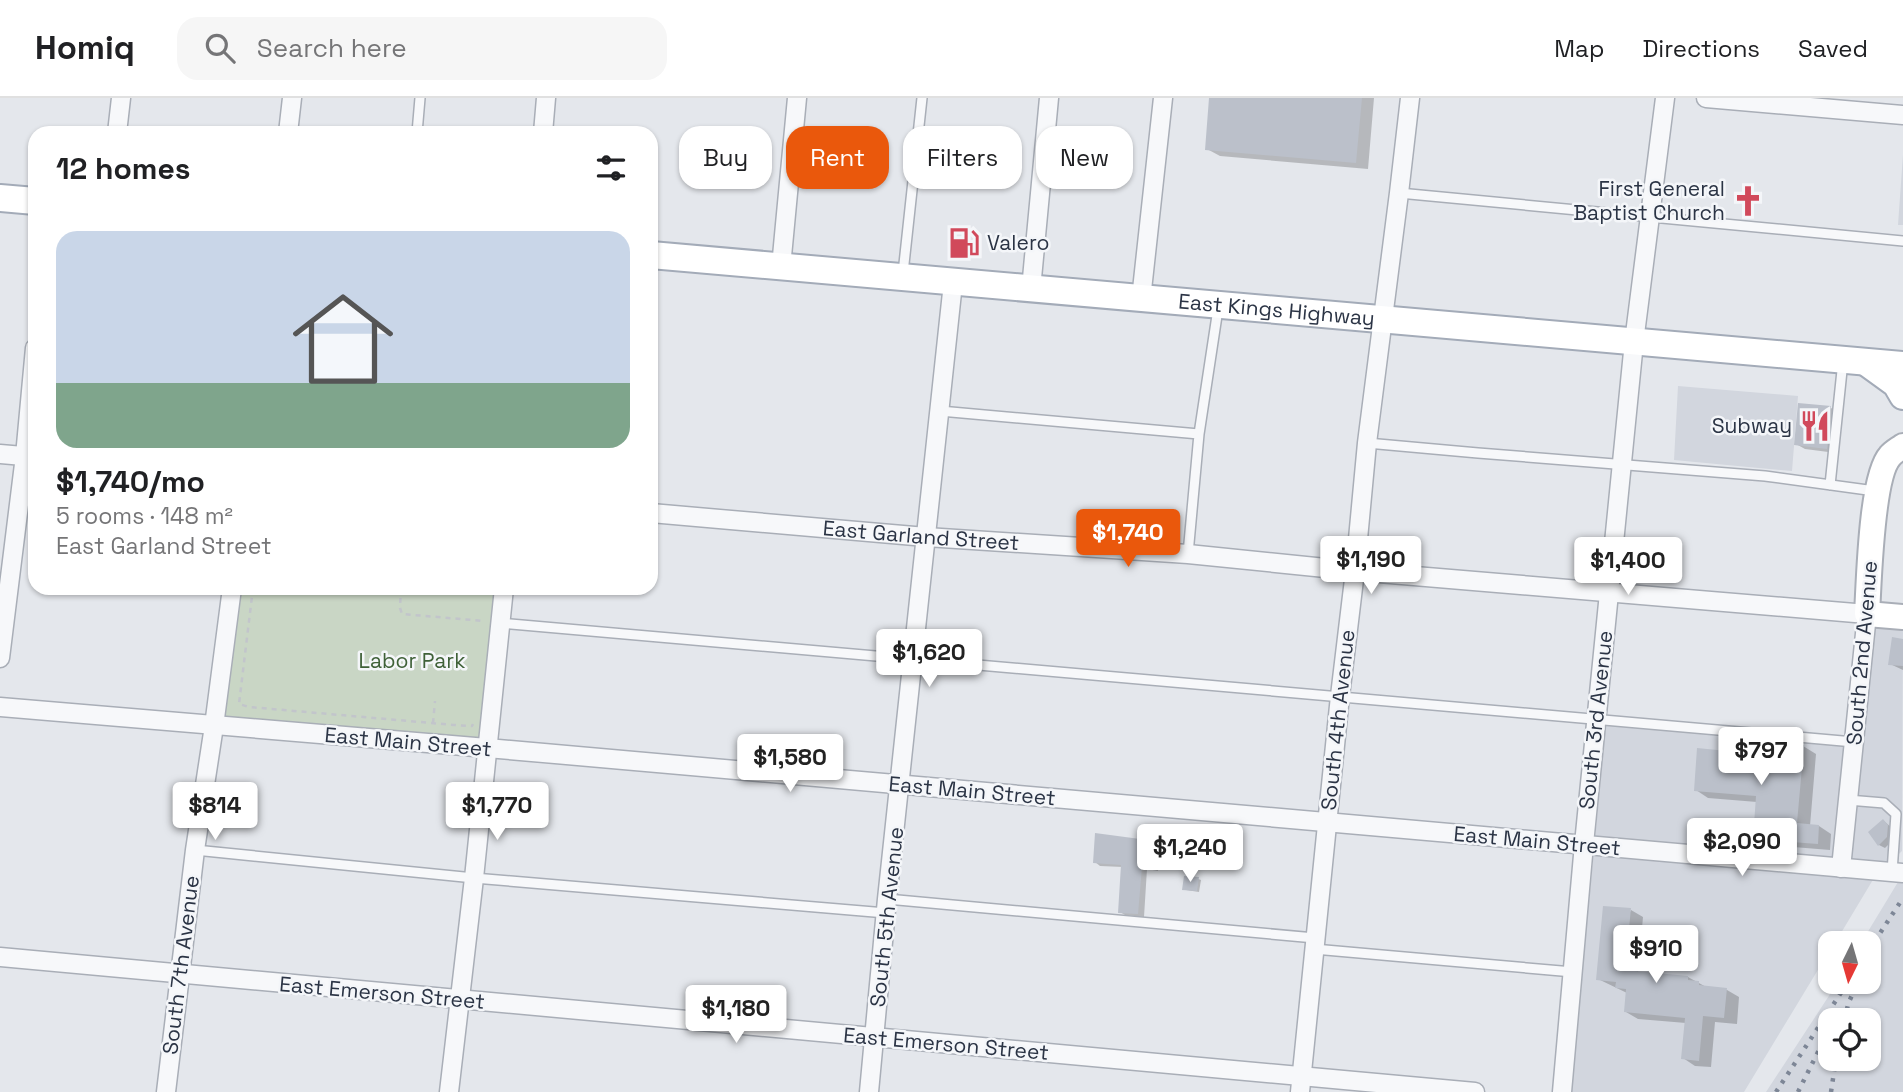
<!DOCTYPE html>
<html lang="en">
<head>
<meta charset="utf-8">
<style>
  body { margin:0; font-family:"Space Grotesk",sans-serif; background:#f6f6f6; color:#202124; height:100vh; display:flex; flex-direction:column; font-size:26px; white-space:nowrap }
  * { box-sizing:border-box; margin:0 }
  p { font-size:23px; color:#757577 }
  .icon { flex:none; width:38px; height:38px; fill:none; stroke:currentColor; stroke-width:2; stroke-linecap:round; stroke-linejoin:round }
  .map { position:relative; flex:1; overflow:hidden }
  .panel { position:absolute; left:28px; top:28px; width:630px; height:469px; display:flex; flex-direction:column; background:#fff; border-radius:21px; box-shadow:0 2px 5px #0004 }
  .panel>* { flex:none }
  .top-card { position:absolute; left:679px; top:28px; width:665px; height:63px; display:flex; gap:14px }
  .needle { width:46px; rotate:185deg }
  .fabs { position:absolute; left:1818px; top:833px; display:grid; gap:14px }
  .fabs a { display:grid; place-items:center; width:63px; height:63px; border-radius:14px; background:#fff; box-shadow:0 2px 5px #0004; font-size:35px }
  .price { position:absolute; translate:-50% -60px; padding:0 16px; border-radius:7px; background:#fff; color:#222; font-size:23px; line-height:46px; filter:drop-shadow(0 2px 4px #0008) }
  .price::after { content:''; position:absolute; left:50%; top:42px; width:21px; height:16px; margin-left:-10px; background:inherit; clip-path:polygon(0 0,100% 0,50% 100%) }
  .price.selected { background:#ea580c; color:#fff }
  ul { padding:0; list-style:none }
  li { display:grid; align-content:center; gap:14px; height:371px; padding:0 28px }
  li span { display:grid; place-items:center; height:217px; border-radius:21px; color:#555 }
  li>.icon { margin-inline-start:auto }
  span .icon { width:126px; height:126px; fill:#fffc; stroke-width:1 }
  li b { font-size:30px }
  h2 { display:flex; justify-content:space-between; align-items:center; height:84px; padding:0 28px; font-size:30px }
  .chip { padding:0 24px; border-radius:21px; background:#fff; box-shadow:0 2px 5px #0004; font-size:24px; line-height:63px }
  .chip.selected { background:#ea580c; color:#fff }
  header { display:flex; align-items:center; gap:42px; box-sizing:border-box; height:98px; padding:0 35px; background:#fff; border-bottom:2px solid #e0e0e0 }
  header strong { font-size:33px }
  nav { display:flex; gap:38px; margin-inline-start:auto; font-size:24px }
  .search { width:490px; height:63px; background:#f6f6f6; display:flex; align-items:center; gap:18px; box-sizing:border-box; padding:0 24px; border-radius:21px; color:#757577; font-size:26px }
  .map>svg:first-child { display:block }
  .built { fill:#d2d6de; fill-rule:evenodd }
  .green { fill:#c9d6c5 }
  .shadow { fill:#0003 }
  .building { fill:#bbc0ca }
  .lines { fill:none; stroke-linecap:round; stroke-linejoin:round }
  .service-casing { stroke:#a9aeb7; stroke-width:12 }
  .minor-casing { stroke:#a9aeb7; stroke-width:21 }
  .secondary-casing { stroke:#a9aeb7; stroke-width:28 }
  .primary-casing { stroke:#a3abb8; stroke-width:30 }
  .path { stroke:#c2c5cb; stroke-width:2.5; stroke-dasharray:5 5; stroke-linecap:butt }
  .service { stroke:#f7f8fa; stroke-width:9 }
  .minor { stroke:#f7f8fa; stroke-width:18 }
  .secondary { stroke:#fff; stroke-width:24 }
  .primary { stroke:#fff; stroke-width:26 }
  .rail { stroke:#7d8696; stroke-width:4.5; stroke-dasharray:3.5 7; stroke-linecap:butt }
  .labels { text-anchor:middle; stroke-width:5; stroke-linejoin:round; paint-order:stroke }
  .poi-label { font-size:21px; fill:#2b3445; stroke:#f4f6f9; text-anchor:end }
  .street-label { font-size:21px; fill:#2b3445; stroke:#f4f6f9 }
  .park-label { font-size:21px; fill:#3f6138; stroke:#f4f6f9 }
</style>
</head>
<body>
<header>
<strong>Homiq</strong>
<div class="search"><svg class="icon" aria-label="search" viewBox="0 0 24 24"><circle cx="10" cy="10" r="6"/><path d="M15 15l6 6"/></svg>Search here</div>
<nav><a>Map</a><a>Directions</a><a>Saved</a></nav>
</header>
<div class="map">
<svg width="1903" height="994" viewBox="0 0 1903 994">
  <rect width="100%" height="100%" fill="#e4e7ec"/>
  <path class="built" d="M1903 57V127H1898Z
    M1678 288 1798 298 1792 373 1674 362Z
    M1871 524 1903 526 1902 753 1874 780 1835 845H1830V852L1744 994H1571L1606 625 1857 646Z
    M1898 784H1903V994H1766L1838 884H1869V845H1861ZM1830 922H1869V961H1830Z"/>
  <path class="green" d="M239 490H495L480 640 223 622Z"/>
  <path class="shadow" d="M1211 0H1374L1368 71 1220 58 1207 51Z
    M1831 310 1840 315 1836 355 1805 351 1796 346Z
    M1903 542V572L1890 566Z
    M1803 648 1816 656 1810 728H1819L1831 736 1830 752 1767 747 1754 740 1757 704 1708 700 1696 692 1758 657Z
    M1884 723 1893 731V742L1885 750 1879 747 1870 735Z
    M1155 745 1160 748 1158 773 1147 771 1144 819 1125 817 1120 814 1123 769 1100 768 1095 764Z
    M1198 781 1201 782 1199 794 1186 792Z
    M1631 812 1643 819 1638 875 1688 879 1708 890 1727 892 1739 899 1737 926 1715 924 1711 969 1695 968 1683 960 1686 925 1638 921 1626 914 1627 895 1598 881Z"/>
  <path class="building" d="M1209 0H1362L1356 65 1205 52Z
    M1798 305 1831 308 1827 351 1794 347Z
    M1892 539 1903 541V568L1888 567Z
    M1758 643 1804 647 1797 725 1819 727 1818 746 1753 741 1756 698 1694 693 1697 650 1757 656Z
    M1883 721 1888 727 1887 739 1878 748 1868 734Z
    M1095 735 1155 743 1152 771 1142 769 1138 816 1118 815 1121 767 1093 765Z
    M1184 778 1199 779 1197 793 1182 792Z
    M1603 808 1631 810 1625 872 1688 878V882L1699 883V887L1727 890 1724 920 1703 918 1699 963 1681 961 1685 920 1624 914 1626 891 1615 890 1616 884 1596 882Z"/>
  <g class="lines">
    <defs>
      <path id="service" d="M417 35 420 0
        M1399 95 1903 143
        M903 175 922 0
        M940 313 1199 336
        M1367 345 1478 355 1765 378 1875 393
        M1830 387 1843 263
        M1188 456 1199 336 1218 211
        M500 525 1854 644
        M1848 702 1884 705 1896 716 1892 774
        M195 752 474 780 886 815
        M887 801 1315 840
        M1314 851 1573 874"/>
      <g id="minor">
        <path d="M1706 0 1903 17"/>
        <path d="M117 35 121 0"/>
        <path d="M288 35 292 0"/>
        <path d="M543 35 546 0"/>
        <path d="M781 169 797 0"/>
        <path d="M1031 191 1049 0"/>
        <path d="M1141 201 1163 0"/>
        <path d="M0 356 35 359"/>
        <path id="s1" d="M651 415 926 439 1188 456 1355 473 1867 516 1841 770"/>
        <path d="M0 560 25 358 35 250"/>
        <path d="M0 609 487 650 1903 775"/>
        <path d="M0 859 1475 994"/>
        <path d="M166 994 195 752 214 628 232 490"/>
        <path d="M449 994 474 780 504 490"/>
        <path d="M869 994 887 801 953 185"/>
        <path d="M1300 994 1340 598 1355 473 1367 345 1399 95 1410 0"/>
        <path d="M1562 994 1584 746 1634 244 1665 0"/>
      </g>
      <path id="secondary" d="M1903 348C1899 351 1893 354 1890 358 1871 379 1869 484 1867 516L1903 519"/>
      <g id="primary">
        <path d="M0 100 35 103"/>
        <path id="s2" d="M651 157 1903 267"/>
        <path d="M1867 265 1896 286 1903 298"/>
      </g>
    </defs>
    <use href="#service" class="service-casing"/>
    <use href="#minor" class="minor-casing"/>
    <use href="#secondary" class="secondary-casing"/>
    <use href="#primary" class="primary-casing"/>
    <path class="path" d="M253 490 239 606 249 609 454 627 472 628 473 626
      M401 490 400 510 402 516 484 523
      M433 625 435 603"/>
    <use href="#service" class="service"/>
    <use href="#minor" class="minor"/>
    <use href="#secondary" class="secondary"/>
    <use href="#primary" class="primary"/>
    <path class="rail" d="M1869 852 1903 800
      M1845 922 1848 906 1858 884
      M1776 994 1848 884
      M1798 994 1830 930
      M1831 994 1836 961"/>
  </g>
  <defs>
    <symbol id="church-bare" viewBox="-9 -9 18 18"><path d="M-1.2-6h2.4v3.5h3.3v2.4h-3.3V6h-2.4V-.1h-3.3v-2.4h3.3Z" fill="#d1495b" stroke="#f4f6f9" stroke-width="2.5" paint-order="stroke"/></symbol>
    <symbol id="fuel-bare" viewBox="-9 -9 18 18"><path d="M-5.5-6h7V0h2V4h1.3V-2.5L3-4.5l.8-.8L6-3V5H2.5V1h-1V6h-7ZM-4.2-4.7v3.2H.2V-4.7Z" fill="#d1495b" stroke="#f4f6f9" stroke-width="2.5" paint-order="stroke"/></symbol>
    <symbol id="restaurant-bare" viewBox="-9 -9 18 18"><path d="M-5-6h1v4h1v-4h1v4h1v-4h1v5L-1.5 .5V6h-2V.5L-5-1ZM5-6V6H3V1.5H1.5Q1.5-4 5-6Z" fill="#d1495b" stroke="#f4f6f9" stroke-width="2.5" paint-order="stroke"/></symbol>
  </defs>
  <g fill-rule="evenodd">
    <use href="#church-bare" x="1726" y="81" width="44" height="44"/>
    <use href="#fuel-bare" x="942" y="123" width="44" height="44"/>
    <use href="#restaurant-bare" x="1793" y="306" width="44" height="44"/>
  </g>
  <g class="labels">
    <g class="poi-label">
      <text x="1725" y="98">First General<tspan x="1725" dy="24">Baptist Church</tspan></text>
      <text x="987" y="152" text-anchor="start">Valero</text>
      <text x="1792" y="335">Subway</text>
    </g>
    <g class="street-label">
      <text dy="7" stroke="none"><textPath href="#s2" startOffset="628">East Kings Highway</textPath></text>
      <text dy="7" stroke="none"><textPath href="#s1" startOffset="271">East Garland Street</textPath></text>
      <text transform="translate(1862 555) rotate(-85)" y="7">South 2nd Avenue</text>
      <text transform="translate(1338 622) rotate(-84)" y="7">South 4th Avenue</text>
      <text transform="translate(1596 622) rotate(-84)" y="7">South 3rd Avenue</text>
      <text transform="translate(408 644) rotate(5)" y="7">East Main Street</text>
      <text transform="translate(972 693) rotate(5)" y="7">East Main Street</text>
      <text transform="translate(1537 743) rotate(5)" y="7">East Main Street</text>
      <text transform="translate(887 819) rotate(-84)" y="7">South 5th Avenue</text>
      <text transform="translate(181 867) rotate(-83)" y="7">South 7th Avenue</text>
      <text transform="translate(382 895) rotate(5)" y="7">East Emerson Street</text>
      <text transform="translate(946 946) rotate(5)" y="7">East Emerson Street</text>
    </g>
    <g class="park-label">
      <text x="412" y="570">Labor Park</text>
    </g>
  </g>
</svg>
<div class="fabs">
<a><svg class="needle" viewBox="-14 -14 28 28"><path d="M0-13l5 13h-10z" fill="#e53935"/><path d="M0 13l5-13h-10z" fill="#757577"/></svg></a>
<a><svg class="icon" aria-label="locate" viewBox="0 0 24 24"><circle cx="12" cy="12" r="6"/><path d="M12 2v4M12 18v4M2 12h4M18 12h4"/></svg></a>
</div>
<b class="price selected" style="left:1128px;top:471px">$1,740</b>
<b class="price" style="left:1371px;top:498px">$1,190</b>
<b class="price" style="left:1628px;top:499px">$1,400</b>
<b class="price" style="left:929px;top:591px">$1,620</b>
<b class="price" style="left:1761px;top:689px">$797</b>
<b class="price" style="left:790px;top:696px">$1,580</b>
<b class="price" style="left:215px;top:744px">$814</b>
<b class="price" style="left:497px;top:744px">$1,770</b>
<b class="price" style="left:1742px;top:780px">$2,090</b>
<b class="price" style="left:1190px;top:786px">$1,240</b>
<b class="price" style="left:1656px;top:887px">$910</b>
<b class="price" style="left:736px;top:947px">$1,180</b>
<div class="top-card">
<a class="chip">Buy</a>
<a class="chip selected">Rent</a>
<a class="chip">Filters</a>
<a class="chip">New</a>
</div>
<section class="panel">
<h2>12 homes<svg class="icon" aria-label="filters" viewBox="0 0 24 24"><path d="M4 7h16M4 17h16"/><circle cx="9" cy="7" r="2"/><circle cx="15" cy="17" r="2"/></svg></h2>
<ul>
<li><span style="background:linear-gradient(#c9d6e8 70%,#7fa58c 0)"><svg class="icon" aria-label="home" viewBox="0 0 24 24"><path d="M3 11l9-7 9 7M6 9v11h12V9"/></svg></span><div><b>$1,740/mo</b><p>5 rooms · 148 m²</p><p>East Garland Street</p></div></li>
</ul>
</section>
</div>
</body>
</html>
